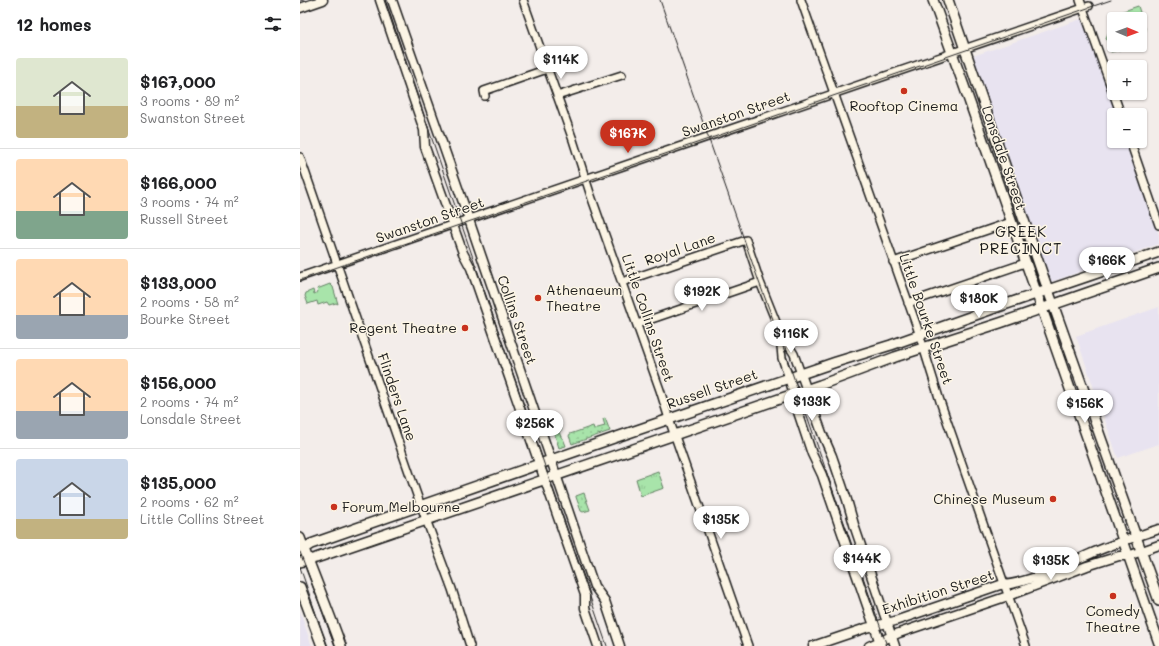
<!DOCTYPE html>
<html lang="en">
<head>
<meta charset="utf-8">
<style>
  body { margin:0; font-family:Mali,sans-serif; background:#f6f6f6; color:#202124; height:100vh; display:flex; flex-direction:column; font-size:15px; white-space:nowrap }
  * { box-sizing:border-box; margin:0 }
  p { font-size:13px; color:#757577 }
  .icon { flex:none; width:22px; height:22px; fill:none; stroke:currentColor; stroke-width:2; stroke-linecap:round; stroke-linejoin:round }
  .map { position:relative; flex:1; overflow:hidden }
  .drawer { display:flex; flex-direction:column; background:#fff; width:300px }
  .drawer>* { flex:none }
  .needle { width:26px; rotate:91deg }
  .fabs { position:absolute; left:807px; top:12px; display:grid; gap:8px }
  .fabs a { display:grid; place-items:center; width:40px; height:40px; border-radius:4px; background:#fff; box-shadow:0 1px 3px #0004; font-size:20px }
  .price { position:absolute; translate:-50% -34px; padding:0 9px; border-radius:14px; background:#fff; color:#222; font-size:13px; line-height:26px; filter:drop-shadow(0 1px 2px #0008) }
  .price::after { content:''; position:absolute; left:50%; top:24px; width:12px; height:9px; margin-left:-6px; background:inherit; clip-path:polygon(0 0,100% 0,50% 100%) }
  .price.active { background:#c8321e; color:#fff }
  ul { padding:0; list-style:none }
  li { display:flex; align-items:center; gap:12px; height:100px; padding:0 16px }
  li+li { border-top:1px solid #e0e0e0 }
  li span { display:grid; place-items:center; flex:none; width:112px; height:80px; border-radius:4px; color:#555 }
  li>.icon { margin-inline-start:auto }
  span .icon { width:48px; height:48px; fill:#fffc; stroke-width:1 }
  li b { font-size:17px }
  h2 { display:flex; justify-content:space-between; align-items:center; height:48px; padding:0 16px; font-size:17px }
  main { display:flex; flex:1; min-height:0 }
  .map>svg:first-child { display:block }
  .built { fill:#e8e3f0 }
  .grass { fill:#a8e4aa; stroke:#628063 }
  .park { fill:url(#park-tufts); stroke:#628063 }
  .garden { fill:url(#garden-dots); stroke:#628063 }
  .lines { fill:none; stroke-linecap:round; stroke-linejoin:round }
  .minor-casing { stroke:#1c1c1c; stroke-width:10 }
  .tertiary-casing { stroke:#1c1c1c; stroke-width:11 }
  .secondary-casing { stroke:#1c1c1c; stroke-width:12 }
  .minor { stroke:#fcf5e5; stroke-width:7 }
  .tertiary { stroke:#fcf5e5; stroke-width:8 }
  .secondary { stroke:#fcf5e5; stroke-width:9 }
  .tram { stroke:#1c1c1c; stroke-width:1 }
  .poi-dot { fill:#c8321e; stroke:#fcf5e5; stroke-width:1.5 }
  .labels { text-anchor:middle; stroke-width:3; stroke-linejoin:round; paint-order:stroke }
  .poi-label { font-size:14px; fill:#1c1c1c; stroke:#fcf5e5 }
  .street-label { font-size:14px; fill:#1c1c1c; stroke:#fcf5e5 }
  .neighbourhood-label { font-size:15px; letter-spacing:1px; fill:#1c1c1c; stroke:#fcf5e5 }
</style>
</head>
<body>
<main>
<section class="drawer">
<h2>12 homes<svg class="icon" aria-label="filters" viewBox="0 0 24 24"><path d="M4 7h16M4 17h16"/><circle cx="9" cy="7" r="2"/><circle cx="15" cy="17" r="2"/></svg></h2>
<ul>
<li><span style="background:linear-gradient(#dfe7d0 60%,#c2b280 0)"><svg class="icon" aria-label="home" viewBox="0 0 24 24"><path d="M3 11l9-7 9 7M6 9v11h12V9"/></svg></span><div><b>$167,000</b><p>3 rooms · 89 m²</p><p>Swanston Street</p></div></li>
<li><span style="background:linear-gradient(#ffd9b3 65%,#7fa58c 0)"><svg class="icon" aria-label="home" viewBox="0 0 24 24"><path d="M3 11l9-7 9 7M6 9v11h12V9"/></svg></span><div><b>$166,000</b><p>3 rooms · 74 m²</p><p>Russell Street</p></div></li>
<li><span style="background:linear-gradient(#ffd9b3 70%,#9aa5b1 0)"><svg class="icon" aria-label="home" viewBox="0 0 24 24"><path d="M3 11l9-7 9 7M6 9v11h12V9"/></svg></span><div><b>$133,000</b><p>2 rooms · 58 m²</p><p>Bourke Street</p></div></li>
<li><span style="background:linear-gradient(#ffd9b3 65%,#9aa5b1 0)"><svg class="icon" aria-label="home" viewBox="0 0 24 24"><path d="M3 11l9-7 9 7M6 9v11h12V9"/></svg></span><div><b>$156,000</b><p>2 rooms · 74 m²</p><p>Lonsdale Street</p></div></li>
<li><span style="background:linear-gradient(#c9d6e8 75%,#c2b280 0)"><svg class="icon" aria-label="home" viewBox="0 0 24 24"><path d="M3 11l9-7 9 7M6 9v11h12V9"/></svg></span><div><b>$135,000</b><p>2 rooms · 62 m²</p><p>Little Collins Street</p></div></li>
</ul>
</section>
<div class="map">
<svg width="859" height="646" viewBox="0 0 859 646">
  <defs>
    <pattern id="park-tufts" width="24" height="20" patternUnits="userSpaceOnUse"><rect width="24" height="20" fill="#a8e4aa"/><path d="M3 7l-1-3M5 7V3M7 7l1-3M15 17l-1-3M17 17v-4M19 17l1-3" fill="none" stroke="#90c392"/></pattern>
    <pattern id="garden-dots" width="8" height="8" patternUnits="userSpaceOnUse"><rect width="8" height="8" fill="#a8e4aa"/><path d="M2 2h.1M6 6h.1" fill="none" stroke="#90c392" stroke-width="1.8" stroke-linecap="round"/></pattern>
  </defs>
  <rect width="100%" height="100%" fill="#f3edea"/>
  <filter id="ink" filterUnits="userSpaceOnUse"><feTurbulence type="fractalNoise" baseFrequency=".025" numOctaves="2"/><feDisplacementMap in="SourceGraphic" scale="8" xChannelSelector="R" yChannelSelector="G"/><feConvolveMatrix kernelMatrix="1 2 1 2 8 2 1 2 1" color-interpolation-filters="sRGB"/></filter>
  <g filter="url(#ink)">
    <path class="built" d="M784 18 818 115H814V141H827L859 235V244L751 282 673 56Z
      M859 307V444L818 458 776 336Z
      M0 611 10 641 12 646H0Z"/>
    <path class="grass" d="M30 284 33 287 38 304 36 303 29 305 27 302 18 305 17 301 8 304 5 296 6 293 13 290 14 294 18 292 17 289Z"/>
    <path class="park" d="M838 6 846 31 840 32V19H821L820 17 815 14Z
      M810 29 814 31V45L834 46 811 52 806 38Z
      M358 471 364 488 341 496 336 479Z"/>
    <path class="garden" d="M258 418 262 429 259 432 261 437 263 438 266 446 259 448 253 429 257 428 255 420Z
      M305 418 310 431 272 444 269 436 270 434 293 426 294 429 305 426 303 419Z
      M284 493 290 510 283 512 281 511 276 497V496Z"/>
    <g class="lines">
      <defs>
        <path id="minor" d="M223 0 273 140 290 193 360 390 369 419 448 646
          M501 0 617 327 640 401 726 646
          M780 0 821 115
          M185 96 184 91 247 69
          M257 96 322 75
          M830 141 859 225
          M0 157 118 498 152 589 170 646
          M593 262 711 222
          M0 277 789 6
          M322 282 446 240 460 282 480 332 494 354 501 374
          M608 303 725 263
          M337 324 460 282
          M480 334 482 358 489 378"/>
        <path id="tertiary" d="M80 0 124 130 125 147 163 253 171 268 285 595V608L298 646
          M92 0 164 205 294 586 305 601 320 646
          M0 8 23 0
          M501 374 522 433 532 456 547 500 555 528 595 646
          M489 378 494 394 496 406 512 454 522 475 581 646
          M513 646 566 628 595 621 700 585C728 584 764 565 790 554 812 544 836 537 859 529
          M569 646 599 633 708 596 787 566 819 556H828L859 545"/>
        <path id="secondary" d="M633 0 664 86 859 643
          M648 0 748 290 859 601
          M0 538C13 574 28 609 41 646
          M0 551 11 544 311 439 536 362 591 345 695 308 859 252
          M0 562 16 558 520 385 595 357 700 323 859 268
          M0 587 22 646"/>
      </defs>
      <use href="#minor" class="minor-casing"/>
      <use href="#tertiary" class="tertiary-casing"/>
      <use href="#secondary" class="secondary-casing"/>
      <use href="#minor" class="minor"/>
      <use href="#tertiary" class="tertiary"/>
      <use href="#secondary" class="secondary"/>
      <path class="tram" d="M84 0 307 646
        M360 0 459 282 480 338 587 646
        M0 1 4 0
        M0 280 811 0
        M0 552 35 646
        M0 567 27 646"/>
    </g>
  </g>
  <g class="poi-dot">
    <circle cx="604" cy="91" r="4"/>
    <circle cx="238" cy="298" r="4"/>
    <circle cx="165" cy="328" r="4"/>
    <circle cx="753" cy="499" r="4"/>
    <circle cx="34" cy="507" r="4"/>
    <circle cx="813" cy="596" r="4"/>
  </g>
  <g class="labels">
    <g class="poi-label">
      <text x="604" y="111">Rooftop Cinema</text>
      <text x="246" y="295" text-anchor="start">Athenaeum<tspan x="246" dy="16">Theatre</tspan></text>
      <text x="157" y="333" text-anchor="end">Regent Theatre</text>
      <text x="745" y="504" text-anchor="end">Chinese Museum</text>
      <text x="42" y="512" text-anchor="start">Forum Melbourne</text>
      <text x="813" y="616">Comedy<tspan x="813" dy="16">Theatre</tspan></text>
    </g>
    <g class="street-label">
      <text transform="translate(436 114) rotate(-19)" y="5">Swanston Street</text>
      <text transform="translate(704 158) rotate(71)" y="5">Lonsdale Street</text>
      <text transform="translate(130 220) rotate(-19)" y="5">Swanston Street</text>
      <text transform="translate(380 249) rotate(-19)" y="5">Royal Lane</text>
      <text transform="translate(348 318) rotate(71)" y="5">Little Collins Street</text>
      <text transform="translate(626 319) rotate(71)" y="5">Little Bourke Street</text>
      <text transform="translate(217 320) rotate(71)" y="5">Collins Street</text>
      <text transform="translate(412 389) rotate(-19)" y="5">Russell Street</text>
      <text transform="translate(97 397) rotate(71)" y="5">Flinders Lane</text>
      <text transform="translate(638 592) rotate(-18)" y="5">Exhibition Street</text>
    </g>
    <g class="neighbourhood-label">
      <text x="721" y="237">GREEK<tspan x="721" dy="17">PRECINCT</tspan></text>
    </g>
  </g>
</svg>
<div class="fabs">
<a><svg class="needle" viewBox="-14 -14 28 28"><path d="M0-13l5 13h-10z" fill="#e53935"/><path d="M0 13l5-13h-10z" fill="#757577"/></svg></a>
<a>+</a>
<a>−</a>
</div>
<b class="price" style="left:261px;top:80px">$114K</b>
<b class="price active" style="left:328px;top:154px">$167K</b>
<b class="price" style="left:807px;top:281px">$166K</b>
<b class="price" style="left:402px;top:312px">$192K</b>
<b class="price" style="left:679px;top:319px">$180K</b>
<b class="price" style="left:491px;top:354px">$116K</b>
<b class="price" style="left:512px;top:422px">$133K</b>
<b class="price" style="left:785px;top:424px">$156K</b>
<b class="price" style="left:235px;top:444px">$256K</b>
<b class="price" style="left:421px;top:540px">$135K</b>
<b class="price" style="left:562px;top:579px">$144K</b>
<b class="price" style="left:751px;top:581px">$135K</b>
</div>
</main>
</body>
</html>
